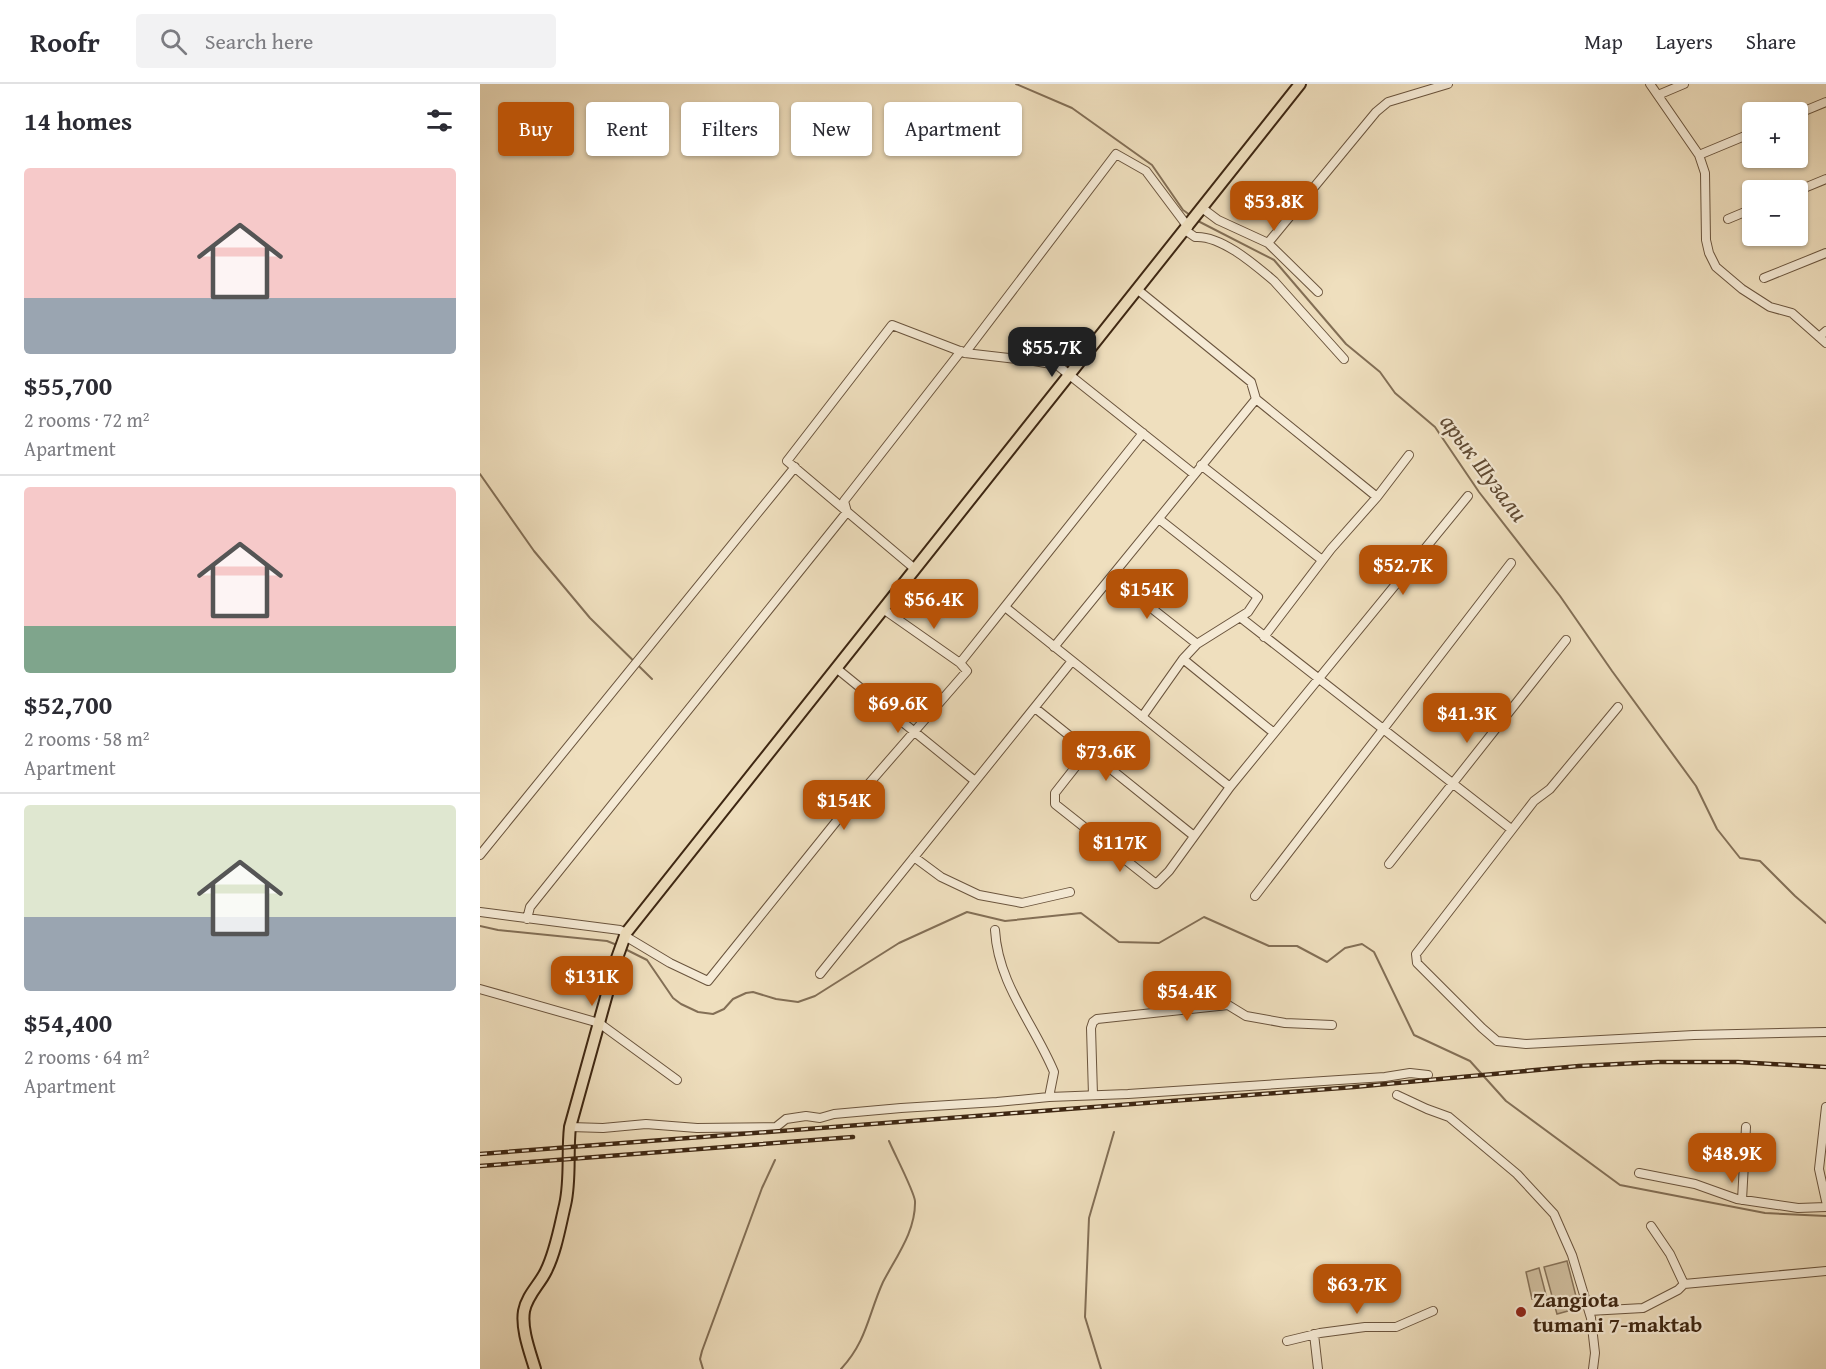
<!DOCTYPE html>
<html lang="en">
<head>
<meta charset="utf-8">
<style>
  body { margin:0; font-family:"Gentium Book Plus",serif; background:#f2f2f3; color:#2b2b33; height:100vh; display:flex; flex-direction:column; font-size:22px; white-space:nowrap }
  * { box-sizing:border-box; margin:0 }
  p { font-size:20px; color:#7c7c81 }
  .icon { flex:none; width:33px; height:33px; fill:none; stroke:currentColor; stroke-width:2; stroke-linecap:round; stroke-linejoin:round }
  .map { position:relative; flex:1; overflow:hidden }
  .drawer { display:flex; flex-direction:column; background:#fff; width:480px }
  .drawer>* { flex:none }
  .guide { position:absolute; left:18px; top:18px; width:570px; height:54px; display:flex; gap:12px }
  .tools { position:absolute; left:1262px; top:18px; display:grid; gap:12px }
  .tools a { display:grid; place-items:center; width:66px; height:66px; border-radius:6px; background:#fff; box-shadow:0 2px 4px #0004; font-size:30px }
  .price { position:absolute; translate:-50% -51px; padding:0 14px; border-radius:12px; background:#b45309; color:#fff; font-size:20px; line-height:39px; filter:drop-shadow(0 2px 3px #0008) }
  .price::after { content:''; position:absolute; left:50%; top:36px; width:18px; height:14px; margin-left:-9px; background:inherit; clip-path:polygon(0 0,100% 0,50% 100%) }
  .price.on { background:#222; color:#fff }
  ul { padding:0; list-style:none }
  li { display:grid; align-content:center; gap:12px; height:318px; padding:0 24px }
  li+li { border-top:2px solid #e1e1e2 }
  li span { display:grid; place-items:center; height:186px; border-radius:6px; color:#555 }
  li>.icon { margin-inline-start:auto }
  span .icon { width:108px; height:108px; fill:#fffc; stroke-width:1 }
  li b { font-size:26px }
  h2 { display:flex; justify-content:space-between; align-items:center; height:72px; padding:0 24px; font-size:26px }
  .pill { padding:0 21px; border-radius:6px; background:#fff; box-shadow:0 2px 4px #0004; font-size:21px; line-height:54px }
  .pill.on { background:#b45309; color:#fff }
  header { display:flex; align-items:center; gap:36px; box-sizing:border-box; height:84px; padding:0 30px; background:#fff; border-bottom:2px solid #e1e1e2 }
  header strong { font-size:28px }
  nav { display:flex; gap:33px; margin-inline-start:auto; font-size:21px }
  .search { width:420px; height:54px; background:#f2f2f3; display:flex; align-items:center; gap:15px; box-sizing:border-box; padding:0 21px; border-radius:6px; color:#7c7c81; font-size:22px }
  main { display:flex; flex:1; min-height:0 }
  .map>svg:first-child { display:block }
  .grass { fill:#d1c0a1; stroke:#87735a; stroke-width:1.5 }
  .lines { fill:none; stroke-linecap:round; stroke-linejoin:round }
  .stream { stroke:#836f56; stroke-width:2 }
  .minor-casing { stroke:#6a543d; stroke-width:10 }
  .major-casing { stroke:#3d2612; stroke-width:14 }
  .minor { stroke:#f5ead5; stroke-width:8 }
  .major { stroke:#efdfbe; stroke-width:10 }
  .rail-casing { stroke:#3d2612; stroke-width:4.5 }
  .rail { stroke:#f5ead5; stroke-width:2; stroke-dasharray:7; stroke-linecap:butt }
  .poi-dot { fill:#8f2418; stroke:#f5ead5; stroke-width:2 }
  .labels { text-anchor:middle; stroke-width:4.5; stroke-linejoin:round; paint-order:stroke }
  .poi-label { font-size:22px; font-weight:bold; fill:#3d2612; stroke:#f5ead5; text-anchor:start }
  .water-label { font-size:24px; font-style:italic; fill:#604b34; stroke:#f5ead5 }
</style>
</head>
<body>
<header>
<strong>Roofr</strong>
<div class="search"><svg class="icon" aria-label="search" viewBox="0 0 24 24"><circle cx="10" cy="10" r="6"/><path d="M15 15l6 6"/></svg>Search here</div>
<nav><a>Map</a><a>Layers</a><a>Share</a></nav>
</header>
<main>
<section class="drawer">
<h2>14 homes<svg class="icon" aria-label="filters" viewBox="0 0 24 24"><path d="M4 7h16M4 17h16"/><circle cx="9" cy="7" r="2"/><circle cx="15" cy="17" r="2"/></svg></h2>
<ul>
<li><span style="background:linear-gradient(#f6c9c9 70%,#9aa5b1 0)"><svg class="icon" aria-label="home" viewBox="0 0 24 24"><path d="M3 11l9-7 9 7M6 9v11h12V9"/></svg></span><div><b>$55,700</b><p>2 rooms · 72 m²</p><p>Apartment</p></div></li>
<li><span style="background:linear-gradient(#f6c9c9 75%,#7fa58c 0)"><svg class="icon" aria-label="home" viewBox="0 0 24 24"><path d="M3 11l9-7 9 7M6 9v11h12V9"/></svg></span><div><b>$52,700</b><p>2 rooms · 58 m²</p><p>Apartment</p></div></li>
<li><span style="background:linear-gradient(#dfe7d0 60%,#9aa5b1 0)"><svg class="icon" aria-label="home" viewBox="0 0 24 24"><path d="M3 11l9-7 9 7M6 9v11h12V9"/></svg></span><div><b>$54,400</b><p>2 rooms · 64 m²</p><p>Apartment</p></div></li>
</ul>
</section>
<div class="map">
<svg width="1346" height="1285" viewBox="0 0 1346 1285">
  <rect width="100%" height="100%" fill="#efdfbe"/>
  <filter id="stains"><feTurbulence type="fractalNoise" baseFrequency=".00333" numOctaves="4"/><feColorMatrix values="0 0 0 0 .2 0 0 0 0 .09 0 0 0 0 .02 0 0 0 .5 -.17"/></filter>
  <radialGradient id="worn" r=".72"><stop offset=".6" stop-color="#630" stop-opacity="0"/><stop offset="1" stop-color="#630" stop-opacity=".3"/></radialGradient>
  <path class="grass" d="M1087 1177 1099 1224 1077 1230 1064 1183Z
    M1059 1184 1066 1211 1052 1215 1046 1188Z"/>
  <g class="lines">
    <path class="stream" d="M536 0 592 24 672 81 703 126 710 131
      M716 136 794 176 866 260 900 288 915 309 955 343 999 408 1080 512 1132 587 1216 702 1237 745 1260 774 1280 777 1315 812 1346 839
      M0 390 54 467 110 534 172 595
      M0 842 18 846 127 857 137 861
      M145 865 167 876 193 914 201 920 218 928 233 930 244 925 253 915 266 909 273 908 296 915 318 918 335 912 419 859 487 828 525 837 601 829 639 858 679 859 724 833 789 862H817L847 878 865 864 882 860 894 868 934 951 990 977 1026 1017 1140 1101 1285 1129 1346 1132
      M223 1285 220 1275 222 1267 282 1104 295 1076
      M361 1285C387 1257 388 1231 403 1198 416 1173 436 1147 435 1117 434 1107 414 1069 409 1057
      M621 1285 605 1233 609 1134 634 1048"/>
    <defs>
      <path id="minor" d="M1170 0 1219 71 1225 89 1226 156 1229 169 1236 183 1262 205 1290 223 1312 229 1346 259
        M1178 11 1204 0
        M1317 30 1346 18
        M1219 71 1272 49
        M1317 107 1346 95
        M722 124 738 136 788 159 838 208
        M1248 135 1272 125
        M705 146 715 153C741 151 775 181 794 197L864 275
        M788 159 896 28 908 18 968 0
        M1284 194 1346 169
        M658 206 771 298 776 315 897 413
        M1339 253 1346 247
        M485 269 636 70 666 87 708 143
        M721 381 842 476
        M435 485 307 377 412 241 485 269 554 277 577 281 714 390
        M632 493 717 560
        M525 523 750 703
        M760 533 1031 745
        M784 553 851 465 897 413 929 371
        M574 563 776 315
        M703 575 794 649
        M480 579 663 349
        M356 584 495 697
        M1138 623 1070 705 1054 717 936 870 937 879 1002 944 1017 957 1046 960 1214 951 1346 948
        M555 624 714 752
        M662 633 703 575 717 560 768 528 778 513 679 435
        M608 667 575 709V720L676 800 689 787 750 703 988 412
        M0 771 315 383
        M434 773 461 793 499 811 542 819 590 808
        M909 780 1086 556
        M775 812 1031 479
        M0 828 140 846 146 849
        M47 835 50 823 367 428 364 417 481 267
        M515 846C518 900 554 940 574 988L569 1013
        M145 852 190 879 228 897 359 734 487 587 480 579 403 525
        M340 890 592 577
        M0 905 119 939 197 996
        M613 1011 611 944 613 938 617 935 748 921 766 932 805 939 852 941
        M917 1011 947 1025 969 1033 1037 1090 1074 1130 1092 1171 1111 1234 1115 1269 1113 1285
        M1346 1023 1339 1085 1346 1117
        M90 1043 123 1044 166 1040 217 1044 296 1043 306 1035 326 1032 340 1034 354 1030 421 1024 517 1018 569 1013 648 1010 905 993 930 989 948 991
        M1159 1089 1215 1100 1257 1115 1318 1124 1346 1123
        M1262 1116 1266 1043
        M1171 1142 1190 1170 1204 1200
        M1109 1227 1163 1224 1198 1206 1204 1200 1346 1187
        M834 1250 838 1285
        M807 1257 840 1249 885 1243H916L953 1227"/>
      <path id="major" d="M55 1285C50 1268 41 1245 44 1227 47 1211 60 1200 66 1187 76 1167 80 1142 85 1121 91 1095 87 1069 90 1043L137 874 146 849 820 0"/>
    </defs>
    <use href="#minor" class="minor-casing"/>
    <use href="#major" class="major-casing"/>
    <use href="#minor" class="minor"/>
    <use href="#major" class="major"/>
    <defs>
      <path id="rail" d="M0 1070 874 1003 1099 982 1178 978H1258L1346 983
        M0 1082 373 1053"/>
    </defs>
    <use href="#rail" class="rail-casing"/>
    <use href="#rail" class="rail"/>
  </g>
  <circle class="poi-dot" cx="1041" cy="1228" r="6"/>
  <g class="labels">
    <g class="poi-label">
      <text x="1053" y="1223">Zangiota<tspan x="1053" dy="25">tumani 7-maktab</tspan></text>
    </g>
    <g class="water-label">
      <text transform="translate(1004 384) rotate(53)" y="8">арык Шузали</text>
    </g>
  </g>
  <rect width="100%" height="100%" filter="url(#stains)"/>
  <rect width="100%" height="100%" fill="url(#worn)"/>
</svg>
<div class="tools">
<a>+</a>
<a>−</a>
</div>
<b class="price" style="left:794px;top:148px">$53.8K</b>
<b class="price on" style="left:572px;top:294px">$55.7K</b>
<b class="price" style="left:923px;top:512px">$52.7K</b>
<b class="price" style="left:667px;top:536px">$154K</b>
<b class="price" style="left:454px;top:546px">$56.4K</b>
<b class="price" style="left:418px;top:650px">$69.6K</b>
<b class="price" style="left:987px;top:660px">$41.3K</b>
<b class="price" style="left:626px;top:698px">$73.6K</b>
<b class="price" style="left:364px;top:747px">$154K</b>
<b class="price" style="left:640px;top:789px">$117K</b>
<b class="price" style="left:112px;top:923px">$131K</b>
<b class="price" style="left:707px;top:938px">$54.4K</b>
<b class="price" style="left:1252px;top:1100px">$48.9K</b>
<b class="price" style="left:877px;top:1231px">$63.7K</b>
<div class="guide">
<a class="pill on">Buy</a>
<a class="pill">Rent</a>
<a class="pill">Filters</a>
<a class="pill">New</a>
<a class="pill">Apartment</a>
</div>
</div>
</main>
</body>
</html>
